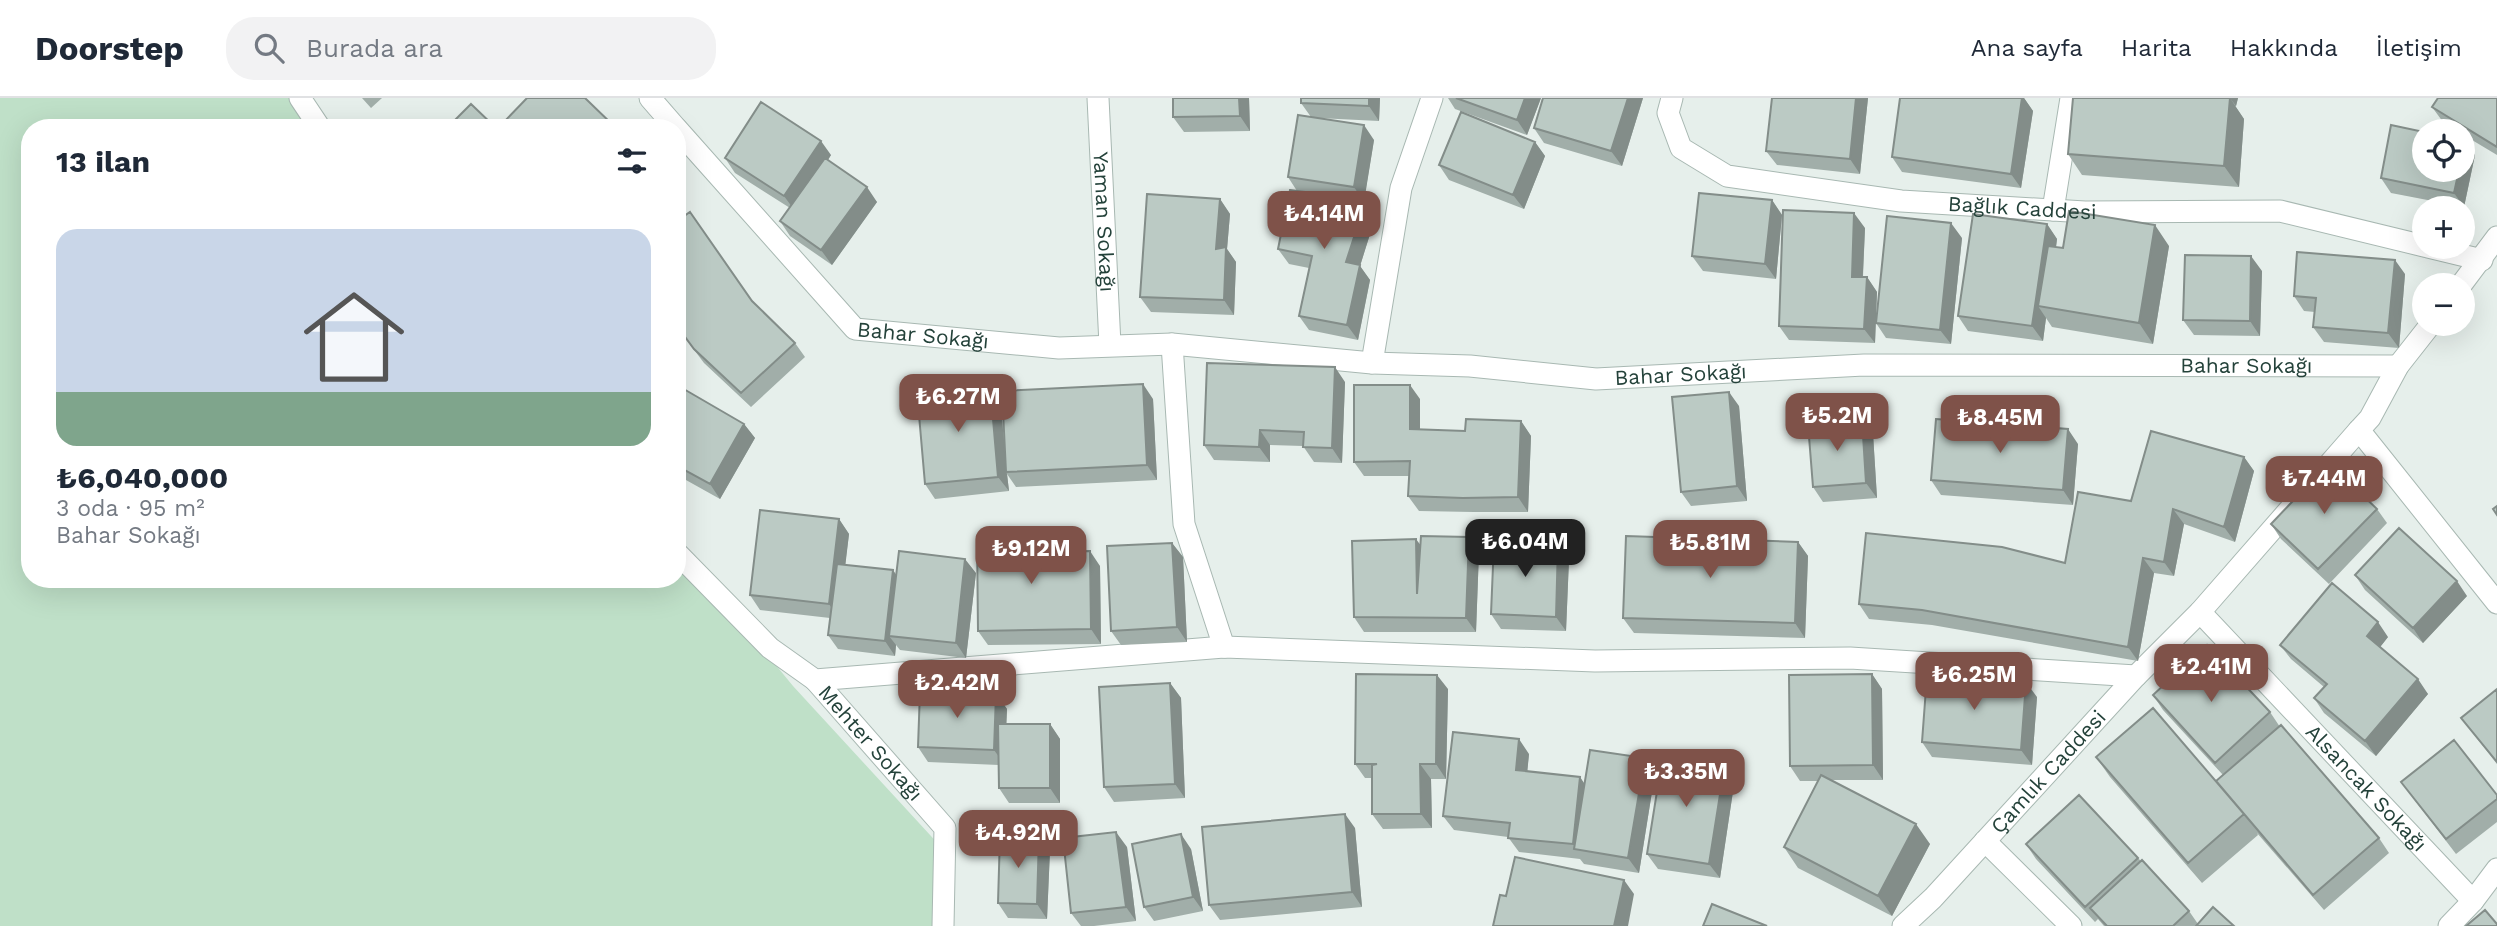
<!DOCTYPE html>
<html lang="tr">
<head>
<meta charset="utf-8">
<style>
  body { margin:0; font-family:"Work Sans",sans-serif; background:#f2f2f3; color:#1f2937; height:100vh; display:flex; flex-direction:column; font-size:26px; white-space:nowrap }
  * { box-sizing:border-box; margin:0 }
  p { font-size:23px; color:#747a83 }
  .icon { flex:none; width:38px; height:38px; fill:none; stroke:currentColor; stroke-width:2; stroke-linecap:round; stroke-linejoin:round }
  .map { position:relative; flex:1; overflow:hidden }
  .sheet { position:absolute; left:21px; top:21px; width:665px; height:469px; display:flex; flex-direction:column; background:#fff; border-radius:28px; box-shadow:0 7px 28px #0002 }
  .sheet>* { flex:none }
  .tools { position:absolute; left:2412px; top:21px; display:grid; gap:14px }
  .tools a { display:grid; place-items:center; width:63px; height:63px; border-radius:50%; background:#fff; box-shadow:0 7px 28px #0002; font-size:35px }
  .price { position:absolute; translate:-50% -60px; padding:0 16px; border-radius:14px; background:#7f5249; color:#fff; font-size:23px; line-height:46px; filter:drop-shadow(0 2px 4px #0008) }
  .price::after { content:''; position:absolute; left:50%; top:42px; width:21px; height:16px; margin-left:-10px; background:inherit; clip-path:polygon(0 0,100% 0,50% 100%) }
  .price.active { background:#222; color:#fff }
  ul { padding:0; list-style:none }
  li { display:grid; align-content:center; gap:14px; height:371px; padding:0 35px }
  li+li { border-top:2px solid #e0e1e3 }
  li span { display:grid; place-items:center; height:217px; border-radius:21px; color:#555 }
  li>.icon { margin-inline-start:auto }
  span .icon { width:126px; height:126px; fill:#fffc; stroke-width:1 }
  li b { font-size:30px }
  h2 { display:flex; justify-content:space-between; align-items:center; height:84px; padding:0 35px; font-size:30px }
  header { display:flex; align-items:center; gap:42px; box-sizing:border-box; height:98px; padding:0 35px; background:#fff; border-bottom:2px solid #e0e1e3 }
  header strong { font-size:33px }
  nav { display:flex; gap:38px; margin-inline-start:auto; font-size:24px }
  .search { width:490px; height:63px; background:#f2f2f3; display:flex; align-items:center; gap:18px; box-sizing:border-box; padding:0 24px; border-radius:28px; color:#747a83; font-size:26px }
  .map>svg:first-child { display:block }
  .green { fill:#bfe0c8 }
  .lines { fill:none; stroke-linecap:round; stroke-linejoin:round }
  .minor-casing { stroke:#a8b8b2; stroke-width:23 }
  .minor { stroke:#fff; stroke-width:21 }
  .wall { fill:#a1aea9 }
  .shaded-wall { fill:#838d89 }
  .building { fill:#bbcac4; stroke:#838d89; stroke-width:2 }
  .labels { text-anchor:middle; stroke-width:5; stroke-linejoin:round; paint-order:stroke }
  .street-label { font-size:21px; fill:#24423a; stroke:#f7fbf9 }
</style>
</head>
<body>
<header>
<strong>Doorstep</strong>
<div class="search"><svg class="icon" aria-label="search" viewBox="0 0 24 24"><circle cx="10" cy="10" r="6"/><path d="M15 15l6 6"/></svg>Burada ara</div>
<nav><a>Ana sayfa</a><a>Harita</a><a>Hakkında</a><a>İletişim</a></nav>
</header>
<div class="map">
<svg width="2497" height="828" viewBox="0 0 2497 828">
  <rect width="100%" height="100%" fill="#e6efeb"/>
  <path class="green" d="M0 0H309L334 30H30V481H677V447L793 588 942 750 944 828H0Z"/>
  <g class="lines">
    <defs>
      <g id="minor">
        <path d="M300 0 320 30"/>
        <path d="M650 0 676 30"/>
        <path id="s1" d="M1098 0 1110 247"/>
        <path id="s2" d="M1672 0 1668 15 1681 50 1727 78 1901 103 2085 114 2280 113 2424 148"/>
        <path id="s3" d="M677 31 855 231 1059 250 1172 246 1372 265 1470 268 1596 281 1864 267 2398 268"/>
        <path d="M2053 112 2071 0"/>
        <path d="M2428 149 2482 162"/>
        <path d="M2461 187 2497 139"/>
        <path d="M1172 246 1184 426 1224 549"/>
        <path d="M1372 265 1401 90 1432 0"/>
        <path d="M2359 332 2497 505"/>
        <path d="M677 455 770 550 815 582 1224 549 1595 563 1850 560 2136 578"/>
        <path id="s4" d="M2200 514 2473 803"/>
        <path id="s5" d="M815 582 945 730 943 828"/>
        <path d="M1985 743 2071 828"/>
        <path id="s6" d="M1903 828 1933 800 2136 578 2200 514 2359 332 2370 320 2398 268 2431 226"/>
        <path d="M2449 828 2473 803 2497 771"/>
      </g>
    </defs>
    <use href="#minor" class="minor-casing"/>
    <use href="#minor" class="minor"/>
  </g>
  <path class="wall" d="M362 0H382L371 10Z
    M1249 0 1250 33 1184 34 1173 19Z
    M1301 0H1380L1379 23 1318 20 1374 42 1364 102 1376 117 1360 168 1370 182 1358 242 1309 232 1299 218 1309 170 1289 166 1278 151 1297 93 1288 79 1311 19 1301 5Z
    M1448 0H1541L1527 37 1455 11Z
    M1643 0 1622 68 1544 45 1534 30Z
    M1772 0H1868L1860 76 1777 67 1766 53Z
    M1900 0H2024L2033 13 2021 90 1902 74 1892 59Z
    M2073 0H2238L2236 8H2235L2244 21 2239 89 2082 77 2068 56Z
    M2497 0V57L2462 36V33H2458L2443 24 2432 9Z
    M1535 44 1545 58 1524 111 1449 82 1439 67Z
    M831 57 828 62 877 104 832 167 790 138 780 123 790 110 735 75 725 60Z
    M2475 57 2464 109 2391 95 2381 80Z
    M1220 101 1230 116 1227 151 1236 164 1234 217 1151 214 1140 199Z
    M1772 102 1782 117 1776 181 1703 173 1692 158Z
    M2047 126 2057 141 2056 149 2063 150 2169 148 2153 246 2052 229 2046 220 2043 243 1968 233 1958 218Z
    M1865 130 1863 179H1867L1877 194 1875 245 1789 242 1779 228Z
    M1962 140 1951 246 1886 240 1876 225Z
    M2262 173 2260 238 2194 237 2183 222Z
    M2405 176 2399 250 2324 244 2313 229 2315 214 2304 213 2294 198Z
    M752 203 795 245 805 259 751 309 704 265 677 229Z
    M1345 284 1342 365 1314 364 1303 348 1270 347V364L1214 362 1204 347Z
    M677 299 744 326 755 340 720 401 677 377Z
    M1000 301 1005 350 1153 301 1157 382 1016 389 1007 376 1009 393 935 401 925 386Z
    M1420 301V331L1465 333 1521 323 1531 338 1528 414H1473L1419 413 1408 398 1409 378H1364L1354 364Z
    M1739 308 1747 403 1691 408 1681 394Z
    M1873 336 1877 400 1823 404 1813 389Z
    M2078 346 2073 407 1941 397 1931 382Z
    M2244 359 2254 373 2235 444 2184 426 2174 478 2154 475 2138 563 1932 527 1869 521 1859 506 2065 465 2131 403Z
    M2377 411 2387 425 2329 486 2281 441 2271 426Z
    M839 421 849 436 845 467 893 472 896 478 976 475 966 560 900 552 896 547 895 558 838 551 828 537 830 520 760 512 750 497Z
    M1798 444 1808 458 1805 540 1634 535 1623 520Z
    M1172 445 1183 459 1187 544 1121 547 1111 533Z
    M1420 446 1479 453 1476 534H1364L1354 519Z
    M1558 446 1569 461 1566 533 1501 531 1491 516Z
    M1045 452V454L1100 468 1101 546 988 547 978 533Z
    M2355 477 2467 498 2423 545 2365 492Z
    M2388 539 2380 549 2428 596 2376 658 2324 615 2314 600 2324 589 2291 561 2280 547Z
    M1872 576 1882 591 1883 682H1832L1930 746 1892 818 1798 770 1784 749 1818 683H1800L1790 668Z
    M1170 585 1181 600 1185 700 1114 704 1104 689Z
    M1448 591 1446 681H1431L1432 730 1383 731 1372 716V680H1365L1355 666Z
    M2497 591V666L2461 620Z
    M996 596 1007 611 1006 626H1050L1060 641V705H1009L999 690V667L928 664 918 649Z
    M2153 597 2270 614 2280 629 2379 740 2389 755 2324 812 2257 735 2258 737 2202 785 2110 679 2096 659 2216 683 2223 677 2163 612Z
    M2037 599 2032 667 1932 659 1922 644Z
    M1529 656 1527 674 1580 679 1584 686 1645 660 1655 675 1639 775 1584 766 1580 761 1519 754 1508 739 1454 732 1443 718Z
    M1735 680 1720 780 1658 771 1647 756Z
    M2401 684 2497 697V724L2456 756Z
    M1355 730 1362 809 1220 822 1209 807Z
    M1039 738 1050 752 1047 821 1008 820 998 805Z
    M2026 746 2138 760 2189 813 2198 826 2234 828H2104L2098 821 2095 824 2036 761Z
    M1127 749 1136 823 1094 828H1081L1071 815Z
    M1191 751 1203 813 1154 823 1144 809Z"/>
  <path class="shaded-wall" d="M1239 0H1249L1250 33 1240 18Z
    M1369 0H1380L1379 23 1369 8Z
    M1525 0H1541L1527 37 1517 22Z
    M1628 0H1643L1622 68 1611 53Z
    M1856 0H1868L1860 76 1850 61Z
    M2022 0H2024L2033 13 2021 90 2011 76Z
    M2230 0H2238L2236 8Z
    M2230 0 2244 21 2239 89 2224 68Z
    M1364 27 1374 42 1364 104 1354 89Z
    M2465 42 2475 57 2464 109 2454 95 2459 72H2462V56Z
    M821 43 831 57 795 113 784 98Z
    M1535 44 1545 58 1524 111 1513 97Z
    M867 89 877 104 832 167 821 152Z
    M1220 101 1230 116 1227 151 1236 164 1234 217 1224 202 1216 151Z
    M1366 102 1376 117 1360 168 1370 182 1358 242 1347 227 1346 164Z
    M1772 102 1782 117 1776 181 1765 166Z
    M1854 115 1865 130 1862 194 1852 179Z
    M1951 125 1962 140 1951 246 1940 232Z
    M2047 126 2057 141 2048 210 2038 208 2046 220 2043 243 2032 228Z
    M2155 127 2169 148 2153 246 2139 225Z
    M2251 158 2262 173 2260 238 2250 223Z
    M2395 162 2405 176 2399 250 2388 235Z
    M1867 179 1877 194 1875 245 1864 231Z
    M1335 269 1345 284 1342 365 1332 350Z
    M990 286 1000 301 1007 374H1006L1007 376 1009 393 998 379Z
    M1143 286 1153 301 1157 382 1147 367Z
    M1410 287 1420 301V346L1410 331Z
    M1729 294 1739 308 1747 403 1737 388Z
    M1862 321 1873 336 1877 400 1866 385Z
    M1521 323 1531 338 1528 414 1518 399Z
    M744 326 755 340 720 401 710 386Z
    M2068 331 2078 346 2073 407 2063 392Z
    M1260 332 1270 347V364L1259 349Z
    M2244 359 2254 373 2235 444 2224 429Z
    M2173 411 2184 426 2174 478 2164 464Z
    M839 421 849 436 839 521 829 506Z
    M1035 437 1045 452 1046 469 1035 454Z
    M1469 439 1479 453 1476 534 1466 520Z
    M1416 441 1427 456 1417 496Z
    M1798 444 1808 458 1805 540 1795 525Z
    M1172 445 1183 459 1187 544 1177 529Z
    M1558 446 1569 461 1566 533 1556 519Z
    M1090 453 1100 468 1101 546 1091 531Z
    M2143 460 2154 475 2138 563 2128 549Z
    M965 461 976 475 966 560 956 545Z
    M893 472 903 487 889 538 896 547 895 558 885 543Z
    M2457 483 2467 498 2423 545 2413 530Z
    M2378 524 2388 539 2377 553 2367 538Z
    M1872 576 1882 591 1883 682 1873 667Z
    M1437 577 1448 591 1446 681 1436 666Z
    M2418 581 2428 596 2376 658 2365 643Z
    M2026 584 2037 599 2032 667 2021 652Z
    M1170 585 1181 600 1185 700 1175 686Z
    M996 596 1007 611 1005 667 994 652Z
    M1050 626 1060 641V705L1050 690Z
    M1519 641 1529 656 1526 687 1516 672Z
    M1645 660 1655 675 1639 775 1628 760Z
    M1725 665 1735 680 1720 780 1709 766Z
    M1420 666 1431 681 1432 730 1421 716Z
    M1580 679 1590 694 1577 752 1573 746Z
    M1345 716 1355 730 1362 809 1352 794Z
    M1916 726 1930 746 1892 818 1878 798Z
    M1116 734 1127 749 1136 823 1126 809Z
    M1181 736 1191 751 1203 813 1193 799Z
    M1039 738 1050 752 1047 821 1037 806Z
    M1624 782 1634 796 1628 828H1614Z"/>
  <path class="building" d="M527 0H585L616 30H505L502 26Z
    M1173 0H1239L1240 18 1173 19Z
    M1301 0H1369V8L1301 5Z
    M1456 0H1525L1517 22Z
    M1543 0H1628L1611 53 1534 30Z
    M1772 0H1856L1850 61 1766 53Z
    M1900 0H2022L2011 76 1892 59Z
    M2073 0H2230L2224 68 2068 56Z
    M2438 0H2497V49L2432 9Z
    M761 4 821 43 784 98 725 60Z
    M471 6 496 30H447Z
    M1461 14 1535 44 1513 97 1439 67Z
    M1298 17 1364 27 1354 89 1288 79Z
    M2391 27 2424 34V72H2459L2454 95 2381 80Z
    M2462 42H2465L2462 56Z
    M825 60 867 89 821 152 780 123Z
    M1290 92 1366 102 1346 164 1360 167 1347 227 1299 218 1312 158 1278 151Z
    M1699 95 1772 102 1765 166 1692 158Z
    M1147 96 1220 101 1216 151 1226 149 1224 202 1140 199Z
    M1783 112 1854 115 1852 179H1867L1864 231 1779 228Z
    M2069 113 2155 127 2139 225 2038 208 2048 148 2063 150Z
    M690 114 752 203 795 245 741 295 694 251 677 228V123Z
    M1973 116 2047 126 2032 228 1958 218Z
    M1887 118 1951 125 1940 232 1876 225Z
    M2297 154 2395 162 2388 235 2313 229 2316 200 2294 198Z
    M2185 157 2251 158 2250 223 2183 222Z
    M1207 265 1335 269 1332 350 1303 349 1304 334 1260 332 1259 349 1204 347Z
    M990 286 998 379 925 386 917 294Z
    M1143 286 1147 367 1006 374 1002 293Z
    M1354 287H1410V331L1465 333 1466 321 1521 323 1518 399 1463 400 1408 398 1410 363 1354 364Z
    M682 290 744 326 710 386 677 368V299Z
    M1729 294 1737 388 1681 394 1672 299Z
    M1862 321 1866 385 1813 389 1808 326Z
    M1936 321 2068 331 2063 392 1931 382Z
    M2151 333 2244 359 2224 429 2173 411 2164 464 2143 460 2128 549 1922 512 1859 506 1866 435 2002 449 2065 465 2078 394 2131 403Z
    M2329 365 2377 411 2318 471 2271 426Z
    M2497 408V417L2493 411Z
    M760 412 839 421 829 506 750 497Z
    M2399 430 2457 483 2413 530 2355 477Z
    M1035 437V454L1090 453 1091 531 978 533 977 439Z
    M1421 438 1469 439 1466 520 1354 519 1352 443 1416 441 1417 496Z
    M1626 438 1798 444 1795 525 1623 520Z
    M1494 444 1558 446 1556 519 1491 516Z
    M1172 445 1177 529 1111 533 1107 448Z
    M899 453 965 461 956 545 889 538Z
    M837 466 893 472 885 543 828 537Z
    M2332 485 2378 524 2367 538 2418 581 2365 643 2314 600 2327 586 2280 547Z
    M2207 547 2270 614 2215 665 2153 597Z
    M1356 576 1437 577 1436 666H1420L1421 716H1372V667L1377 666H1355Z
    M1872 576 1873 667 1790 668 1789 577Z
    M1927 577 2026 584 2021 652 1922 644Z
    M1170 585 1175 686 1104 689 1099 589Z
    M2497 591V664L2461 620Z
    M920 593 996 596 994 652 918 649Z
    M2153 610 2244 716 2188 765 2096 659Z
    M998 626H1050V690H999Z
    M2281 627 2379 740 2313 797 2216 683Z
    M1453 634 1519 641 1516 672 1580 679 1573 746 1508 740 1510 725 1443 718Z
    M2454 642 2497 697V701L2446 741 2401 684Z
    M1590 652 1645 660 1628 760 1574 751Z
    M1663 656 1725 665 1709 766 1647 756Z
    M1821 677 1916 726 1878 798 1784 749Z
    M2079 697 2138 760 2085 809 2026 746Z
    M1345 716 1352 794 1209 807 1202 729Z
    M1116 734 1126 809 1071 815 1063 740Z
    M1181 736 1193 799 1144 809 1132 746Z
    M1000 737 1039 738 1037 806 998 805Z
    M1515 759 1624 782 1614 828H1493L1500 797 1506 798Z
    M2142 762 2189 813 2173 828H2107L2090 810Z
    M1712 806 1767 828H1703Z
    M2213 809 2234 828H2196Z
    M2485 812 2497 826V828H2466Z"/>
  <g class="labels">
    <g class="street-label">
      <text dy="7" stroke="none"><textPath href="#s2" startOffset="404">Bağlık Caddesi</textPath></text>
      <text dy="7" stroke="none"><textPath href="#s1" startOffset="124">Yaman Sokağı</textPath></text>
      <text dy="7" stroke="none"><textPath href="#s3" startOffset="336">Bahar Sokağı</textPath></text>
      <text dy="7" stroke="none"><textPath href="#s3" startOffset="1662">Bahar Sokağı</textPath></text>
      <text dy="7" stroke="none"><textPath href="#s3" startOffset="1096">Bahar Sokağı</textPath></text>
      <text dy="7" stroke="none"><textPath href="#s5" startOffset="84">Mehter Sokağı</textPath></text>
      <text dy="7" stroke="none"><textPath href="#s6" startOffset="212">Çamlık Caddesi</textPath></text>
      <text dy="7" stroke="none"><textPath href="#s4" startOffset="242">Alsancak Sokağı</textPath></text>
    </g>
  </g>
</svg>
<div class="tools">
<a><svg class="icon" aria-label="locate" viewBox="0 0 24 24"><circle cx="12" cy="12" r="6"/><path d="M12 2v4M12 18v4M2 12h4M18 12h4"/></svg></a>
<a>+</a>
<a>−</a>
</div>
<b class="price" style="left:1324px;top:153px">₺4.14M</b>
<b class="price" style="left:958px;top:336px">₺6.27M</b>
<b class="price" style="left:1837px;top:355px">₺5.2M</b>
<b class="price" style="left:2000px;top:357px">₺8.45M</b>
<b class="price" style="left:2324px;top:418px">₺7.44M</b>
<b class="price active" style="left:1525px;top:481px">₺6.04M</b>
<b class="price" style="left:1710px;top:482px">₺5.81M</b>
<b class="price" style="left:1031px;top:488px">₺9.12M</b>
<b class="price" style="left:2211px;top:606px">₺2.41M</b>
<b class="price" style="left:1974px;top:614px">₺6.25M</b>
<b class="price" style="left:957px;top:622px">₺2.42M</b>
<b class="price" style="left:1686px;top:711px">₺3.35M</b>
<b class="price" style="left:1018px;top:772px">₺4.92M</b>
<section class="sheet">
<h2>13 ilan<svg class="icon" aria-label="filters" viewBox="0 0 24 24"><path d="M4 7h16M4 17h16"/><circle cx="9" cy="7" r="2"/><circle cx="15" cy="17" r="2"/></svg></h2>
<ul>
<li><span style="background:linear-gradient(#c9d6e8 75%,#7fa58c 0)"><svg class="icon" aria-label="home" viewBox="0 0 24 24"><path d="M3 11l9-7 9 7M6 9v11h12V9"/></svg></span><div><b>₺6,040,000</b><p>3 oda · 95 m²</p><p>Bahar Sokağı</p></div></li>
</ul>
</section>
</div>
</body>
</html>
